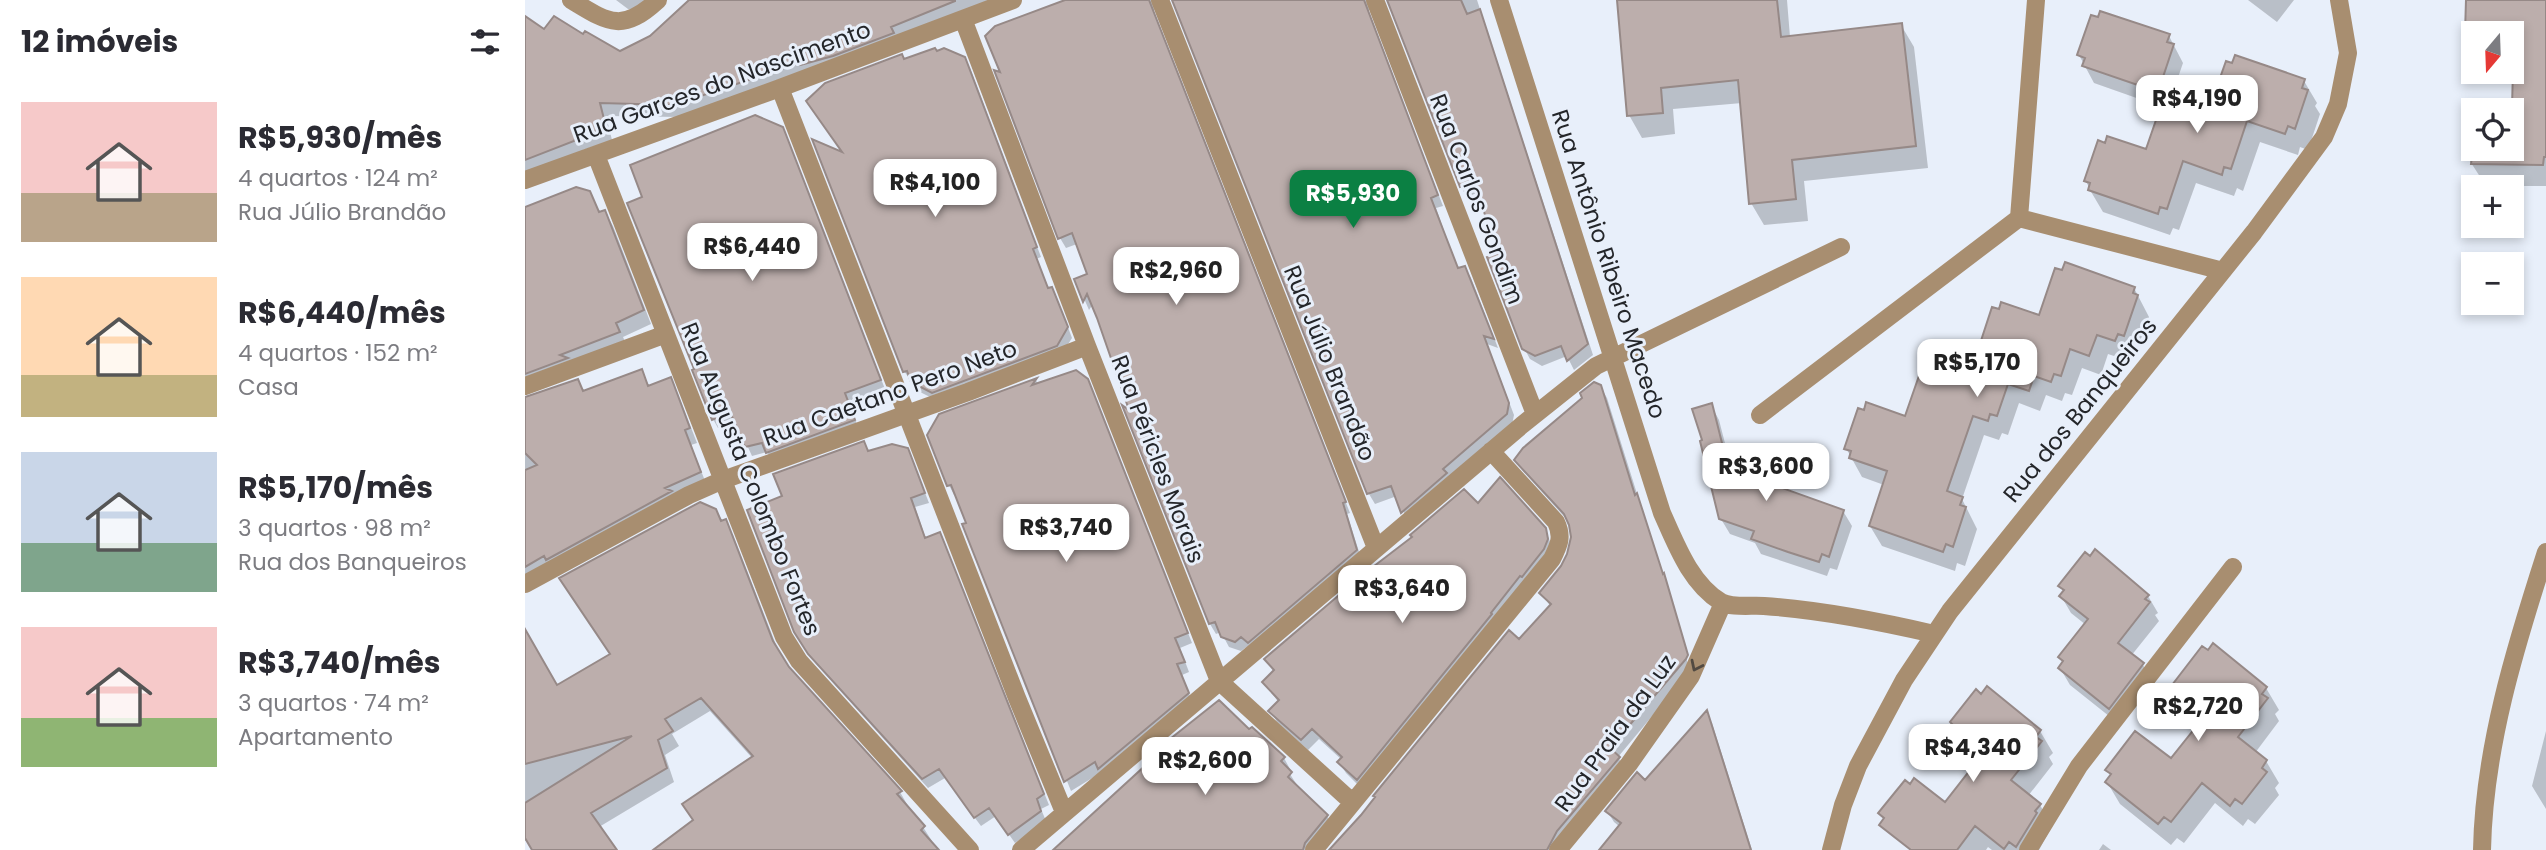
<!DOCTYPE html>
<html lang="pt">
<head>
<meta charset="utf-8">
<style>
  body { margin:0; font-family:Poppins,sans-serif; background:#f7f7f7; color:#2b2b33; height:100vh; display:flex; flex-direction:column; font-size:26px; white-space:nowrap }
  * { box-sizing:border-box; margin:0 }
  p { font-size:23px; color:#7c7c81 }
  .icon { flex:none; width:38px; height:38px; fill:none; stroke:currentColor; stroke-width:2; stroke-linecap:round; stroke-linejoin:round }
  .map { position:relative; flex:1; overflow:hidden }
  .side { display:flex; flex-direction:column; background:#fff; width:525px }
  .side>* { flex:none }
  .needle { width:46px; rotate:199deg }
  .controls { position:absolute; left:1936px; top:21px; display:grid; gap:14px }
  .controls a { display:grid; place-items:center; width:63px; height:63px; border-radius:0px; background:#fff; box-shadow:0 4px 10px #0003; font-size:35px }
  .price { position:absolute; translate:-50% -60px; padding:0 16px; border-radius:14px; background:#fff; color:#222; font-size:23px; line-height:46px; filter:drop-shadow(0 2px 4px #0008) }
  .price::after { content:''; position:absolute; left:50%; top:42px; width:21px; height:16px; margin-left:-10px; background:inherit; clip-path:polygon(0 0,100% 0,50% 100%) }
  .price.selected { background:#0b8043; color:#fff }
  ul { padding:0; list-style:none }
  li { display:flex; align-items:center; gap:21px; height:175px; padding:0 21px }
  li span { display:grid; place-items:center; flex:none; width:196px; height:140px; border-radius:0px; color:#555 }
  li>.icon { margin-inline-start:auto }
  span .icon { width:84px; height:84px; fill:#fffc; stroke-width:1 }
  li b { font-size:30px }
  h2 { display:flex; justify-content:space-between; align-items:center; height:84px; padding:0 21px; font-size:30px }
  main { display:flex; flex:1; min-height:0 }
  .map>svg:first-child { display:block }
  .shadow { fill:#0003 }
  .building { fill:#bcaeac; stroke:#968987; stroke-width:2; fill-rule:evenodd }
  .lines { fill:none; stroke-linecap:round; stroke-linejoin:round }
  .minor { stroke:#a88e70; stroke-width:18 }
  .oneway { stroke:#524a42 }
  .labels { text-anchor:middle; stroke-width:6; stroke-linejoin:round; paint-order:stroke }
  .street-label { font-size:23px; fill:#24262a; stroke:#e8effa }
</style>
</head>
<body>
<main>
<section class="side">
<h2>12 imóveis<svg class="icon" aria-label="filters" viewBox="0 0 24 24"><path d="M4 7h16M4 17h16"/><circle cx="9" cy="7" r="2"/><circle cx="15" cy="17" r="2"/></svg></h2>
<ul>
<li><span style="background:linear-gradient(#f6c9c9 65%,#b9a48a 0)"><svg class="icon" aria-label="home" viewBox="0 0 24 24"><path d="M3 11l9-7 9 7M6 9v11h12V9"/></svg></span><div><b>R$5,930/mês</b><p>4 quartos · 124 m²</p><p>Rua Júlio Brandão</p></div></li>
<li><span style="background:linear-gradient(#ffd9b3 70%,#c2b280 0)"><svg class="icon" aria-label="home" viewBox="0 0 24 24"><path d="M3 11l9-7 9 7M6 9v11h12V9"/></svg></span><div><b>R$6,440/mês</b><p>4 quartos · 152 m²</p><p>Casa</p></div></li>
<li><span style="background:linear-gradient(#c9d6e8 65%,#7fa58c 0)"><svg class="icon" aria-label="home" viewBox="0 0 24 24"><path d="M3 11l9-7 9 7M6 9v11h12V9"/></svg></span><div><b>R$5,170/mês</b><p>3 quartos · 98 m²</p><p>Rua dos Banqueiros</p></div></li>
<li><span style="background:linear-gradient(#f6c9c9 65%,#8fb573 0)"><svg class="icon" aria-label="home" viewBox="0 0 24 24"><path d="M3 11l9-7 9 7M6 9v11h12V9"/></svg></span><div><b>R$3,740/mês</b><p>3 quartos · 74 m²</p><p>Apartamento</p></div></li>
</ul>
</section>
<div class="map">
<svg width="2021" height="850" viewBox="0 0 2021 850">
  <rect width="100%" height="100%" fill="#e8effa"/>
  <path class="shadow" d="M91 0H125L110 10 103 9Z
    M167 0H470L157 117 81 116 87 140 58 150 56 154 0 175V18L63 97Z
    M545 0H636L629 9V16L825 513 822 514 837 561 716 651 704 647 696 632 691 634 685 624 601 410 607 414 568 304 564 310 551 280 565 275 552 244 541 248 535 238 478 75Z
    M646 0H851L844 9V16L918 206 911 208 924 245 934 270 940 268 946 278 973 348 962 344 989 415 987 425 883 522 872 496 850 504 844 494 651 4Z
    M861 0H952L1068 355 1049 370 1042 356 1017 366 1005 359 999 348 976 254 954 192 942 197 936 187 865 4Z
    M1094 0H1262L1265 37 1376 25 1389 47 1403 168 1279 181 1283 221 1239 225 1226 203 1217 103 1148 109 1150 134 1117 138 1104 115Z
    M1723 0H1769L1752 22Z
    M1943 0H2021V186H1961L1941 155 1948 149H1986V110H1948V108H1988L1989 69H1986V50H1997V47L1986 46V33H1948V49L1942 38Z
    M1644 36 1658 63 1646 98 1685 111 1779 81 1792 103 1790 106 1795 114 1783 150 1775 147 1773 155 1735 142 1718 191 1712 188 1709 196 1671 183 1654 230 1648 228 1645 235 1578 212 1565 190 1561 181 1622 152 1637 107 1569 83 1554 55Z
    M412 53 439 59 445 68 516 257 511 259 524 290 527 289 532 298 547 338 536 355 413 401 393 391 379 371 320 155 376 62Z
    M257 128 360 389 324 402 334 430 248 461 242 452 227 456 211 421 193 428 188 419Z
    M64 192 75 214 80 212 88 226 126 324 98 337 102 346 0 393V208Z
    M1609 288 1624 317 1610 355 1604 353 1601 360 1583 354 1576 375 1557 368 1547 395 1540 393 1537 401 1521 395 1515 411 1494 403 1483 435 1477 433 1474 440 1459 435 1437 499 1452 529 1440 566 1432 563 1430 571 1357 546 1345 526 1359 485 1337 477 1321 448 1381 418 1452 358 1515 317Z
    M116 371 125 387 145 380 153 394 172 443 166 445 182 486 0 586V398L52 381 59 392Z
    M511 380 513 385 568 391 667 643 655 648 664 672 657 675 668 704 577 772 546 791 439 525 443 524 432 495H429L424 485 415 416Z
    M1075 386 1082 398 1140 583 1163 664 1168 667 1093 757 1100 769 1033 850H806L1026 607 1016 593 1037 567 1044 555 1048 538 1045 523 998 471 991 460Z
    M1186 405 1194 420 1210 482 1242 493 1318 511 1327 526 1312 570 1305 568 1302 576 1236 554 1230 543 1205 534 1196 519Z
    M343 452 387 459 404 503 390 507 401 539 415 534 420 544 524 805 516 809 521 821 490 843 471 816 456 826 420 778 403 788 291 664 271 631 260 497Z
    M954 505 1020 529 1028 549 838 790 821 773 814 762 817 760 794 739 783 750 752 722 746 711 754 703 739 682 749 672 741 659Z
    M190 510 208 535 255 655 263 668 375 792 383 806 381 807 398 827 407 841 405 842 412 850H131L169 822 228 759 185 711 147 734 154 746 140 755 149 782 74 827 90 850H9L2 840 0 841V628L32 687 87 656Z
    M1535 586 1623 596 1633 613 1630 615 1634 621 1606 656 1618 665 1627 682 1594 724 1545 685 1535 668 1538 663 1535 658 1561 625 1546 613 1536 596 1539 592Z
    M1649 685 1741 688 1754 710 1750 714 1754 721 1730 753 1741 761 1754 783 1750 788 1754 795 1730 824 1723 819 1718 826 1690 803 1659 843 1652 838 1646 845 1595 804 1582 782 1586 776 1582 770 1646 761 1678 720 1661 707Z
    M1181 713 1187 723 1227 850H1077L1095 827 1089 822 1082 811 1120 782Z
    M1427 722 1515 731 1528 753 1524 757 1528 764 1503 796 1515 805 1527 826 1514 850H1467L1463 847 1461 850H1385L1368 835 1356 813 1420 804 1452 763 1440 754 1428 733 1431 729Z
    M2021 731V809L2007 786Z
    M724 732 759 758 765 769 763 771 772 785 771 786 802 816 808 827 791 850H532Z
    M1578 844 1586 850H1574Z"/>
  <path class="building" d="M164 0H430V1L366 27 369 33 308 56 275 65 274 63 149 105 75 103 81 127 51 137 49 141 0 160V16L19 29 29 16 58 34 60 31 95 51 125 36Z
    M540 0H624L821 502 818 503 832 550 723 643 716 637 710 642 696 637 690 622 684 624 597 405 604 410 572 318 562 294 558 302 549 279 562 274 547 233 533 239 469 70 475 72 460 36 470 26Z
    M647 0H839L913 195 906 198 919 232 933 268 940 266 969 339 959 336 984 403 982 414 918 469 922 473 876 513 866 486 842 494Z
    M862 0H936L942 14 955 9 1063 344 1042 361 1036 346 1010 356 997 349 962 257 974 253 948 182 935 187Z
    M1092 0H1252L1256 37 1377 23 1391 146 1267 160 1271 199 1224 204 1213 80 1136 88 1138 113 1102 116Z
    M1941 0H2021V157H2019L2018 165 1946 164 1947 156H1939L1940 114H1946V106L1987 107 1989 33H1940ZM1948 110H1986V149H1948Z
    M1575 11 1645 34 1642 42 1649 44 1633 92 1557 66 1560 58 1552 55 1566 15 1573 17Z
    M410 48 412 51 419 48 440 57 512 247 508 249 523 288 527 287 543 327 532 346 407 393 386 382 382 371 378 372 287 139 317 152 281 101 300 83 377 54 379 59Z
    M1710 55 1780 79 1777 88 1783 90 1770 129 1763 126 1760 134 1722 121 1706 169 1699 167 1697 175 1658 161 1642 209 1635 207 1633 214 1563 190 1565 183 1559 181 1573 140 1580 143 1582 136 1621 149 1640 94 1684 109 1701 61 1707 63Z
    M230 115 258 127 356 380 320 393 330 420 241 453 237 443 220 447 205 412 187 420 167 370 169 369 102 203 117 197 105 165Z
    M51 187 65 191 74 212 80 210 119 310 91 323 95 332 35 355 43 358 0 374V207Z
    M1540 262 1610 287 1608 293 1613 295 1599 336 1593 334 1590 341 1572 335 1564 356 1545 349 1536 376 1529 374 1526 382 1509 376 1504 391 1483 384 1472 416 1465 414 1463 421 1448 416 1422 491 1438 497 1435 505 1441 507 1428 547 1421 544 1418 552 1344 526 1362 471 1324 458 1326 451 1319 449 1333 408 1339 410 1341 402 1380 416 1404 347 1410 349 1413 343 1451 356 1467 307 1474 309 1476 302 1514 315 1530 268 1537 270Z
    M117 369 123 386 146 377 165 428 160 430 176 472 140 488 147 491 21 560 19 556 0 567V470L12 465 0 453V397L53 379 58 391Z
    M551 370 563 379 663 633 650 638 660 662 652 664 664 693 573 769 570 762 539 782 437 524 441 523 426 485 422 486 402 435 414 414 512 378 507 385Z
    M1069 382 1076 385 1110 495 1112 493 1138 574 1139 573 1163 655 1161 659 1085 748 1095 757 1032 831 1022 850H804L836 815 850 797 848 796 984 630 994 639 1026 604 1014 593 1036 566 1042 554 1046 537 1044 525 1039 514 989 460 998 448 1057 398 1055 393Z
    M1187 403 1206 479 1240 490 1243 483 1319 510 1304 557 1297 554 1294 562 1263 552 1226 539 1229 531 1194 519 1175 441 1177 440 1167 409Z
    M339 441 343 451 367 444 383 448 400 493 386 498 400 538 415 532 519 794 512 799 516 811 483 835 464 808 449 818 414 769 397 779 283 654 269 632 222 510 257 496 248 474Z
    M975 477 1021 528 1023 539 1019 549 997 577 995 576 966 613 967 614 832 780 812 762 817 757 787 729 776 740 743 711 754 700 737 682 749 670 739 659 840 573 887 537 885 535 939 489 953 503Z
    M175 502 191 509 196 521 201 519 248 641 264 667 377 791 372 794 400 826 396 830 414 850H128L168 820 157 804 228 756 176 698 140 719 148 731 133 740 142 768 66 813 92 850H7L0 838V803L107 736 0 764V629L32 685 85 654 34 578Z
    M1570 549 1624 595 1620 599 1625 602 1593 643 1619 663 1584 709 1533 668 1538 661 1533 657 1563 619 1534 596 1539 590 1533 586 1560 552 1565 556Z
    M1688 643 1742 687 1737 694 1743 698 1713 737 1742 760 1737 768 1742 772 1717 804 1710 799 1705 806 1677 783 1646 822 1639 817 1633 824 1580 782 1586 774 1580 770 1610 731 1646 758 1682 713 1647 685 1677 646 1683 650Z
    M1462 686 1516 730 1511 737 1517 741 1486 780 1516 804 1510 811 1512 813 1491 847 1484 842 1479 849 1450 826 1432 850H1386L1354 825 1359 818 1353 813 1380 780 1385 784 1389 778 1420 802 1456 756 1426 732 1430 727 1425 722 1451 689 1456 694Z
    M694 700 724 729 727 727 760 757 756 761 767 772 763 777 803 815 780 843 778 850H528L623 763 620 759Z
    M1182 710 1226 850H1074L1096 823 1080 811 1112 772 1120 780Z"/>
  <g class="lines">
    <path class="minor" d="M46 0C84 23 97 33 133 0
      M635 0 851 548
      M850 0 1010 414
      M974 0 1137 513C1151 544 1165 583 1196 602 1206 608 1227 605 1239 606 1296 610 1353 621 1409 634
      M438 19 562 346 694 681 827 802
      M255 88 492 698 539 812
      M71 155 259 637 274 661 445 850
      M0 180 255 88 488 0
      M1494 218 1698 271
      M0 386 141 334
      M1235 415 1494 218 1511 0
      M0 584 164 495 198 480 443 392 562 346
      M496 850 997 425 1071 366 1316 247
      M789 850 1027 559C1034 545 1038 537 1031 522L966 451
      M1033 850 1104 764 1166 676 1198 603
      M1306 850 1318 805 1333 766 1379 680 1425 611 1729 232 1799 137 1813 104 1823 53 1814 0
      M1503 850 1554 766 1708 567
      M1957 850C1959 748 1990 648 2021 552"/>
  </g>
  <defs><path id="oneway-chevron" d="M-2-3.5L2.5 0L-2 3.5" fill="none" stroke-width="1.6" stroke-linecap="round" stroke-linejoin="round" transform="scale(1.75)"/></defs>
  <use class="oneway" href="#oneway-chevron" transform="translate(1171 666) rotate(116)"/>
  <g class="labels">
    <g class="street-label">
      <text transform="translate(197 82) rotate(-20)" y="8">Rua Garces do Nascimento</text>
      <text transform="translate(952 199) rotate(69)" y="8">Rua Carlos Gondim</text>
      <text transform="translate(1084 264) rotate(72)" y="8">Rua Antônio Ribeiro Macedo</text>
      <text transform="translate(805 363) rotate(68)" y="8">Rua Júlio Brandão</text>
      <text transform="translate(365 393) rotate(-20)" y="8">Rua Caetano Pero Neto</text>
      <text transform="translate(1555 410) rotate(-51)" y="8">Rua dos Banqueiros</text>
      <text transform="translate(633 459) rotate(69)" y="8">Rua Péricles Morais</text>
      <text transform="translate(226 479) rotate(68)" y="8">Rua Augusta Colombo Fortes</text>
      <text transform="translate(1090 733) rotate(-54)" y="8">Rua Praia da Luz</text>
    </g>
  </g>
</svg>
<div class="controls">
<a><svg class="needle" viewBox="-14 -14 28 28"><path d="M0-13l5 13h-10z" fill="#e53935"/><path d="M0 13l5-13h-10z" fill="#7c7c81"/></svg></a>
<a><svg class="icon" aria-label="locate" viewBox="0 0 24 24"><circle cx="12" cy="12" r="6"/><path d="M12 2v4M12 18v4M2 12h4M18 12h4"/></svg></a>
<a>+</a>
<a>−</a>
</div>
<b class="price" style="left:1672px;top:135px">R$4,190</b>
<b class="price" style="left:410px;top:219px">R$4,100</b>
<b class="price selected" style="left:828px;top:230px">R$5,930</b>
<b class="price" style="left:227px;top:283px">R$6,440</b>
<b class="price" style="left:651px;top:307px">R$2,960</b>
<b class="price" style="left:1452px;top:399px">R$5,170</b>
<b class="price" style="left:1241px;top:503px">R$3,600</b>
<b class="price" style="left:541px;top:564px">R$3,740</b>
<b class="price" style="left:877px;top:625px">R$3,640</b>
<b class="price" style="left:1673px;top:743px">R$2,720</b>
<b class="price" style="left:1448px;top:784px">R$4,340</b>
<b class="price" style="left:680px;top:797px">R$2,600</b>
</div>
</main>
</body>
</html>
